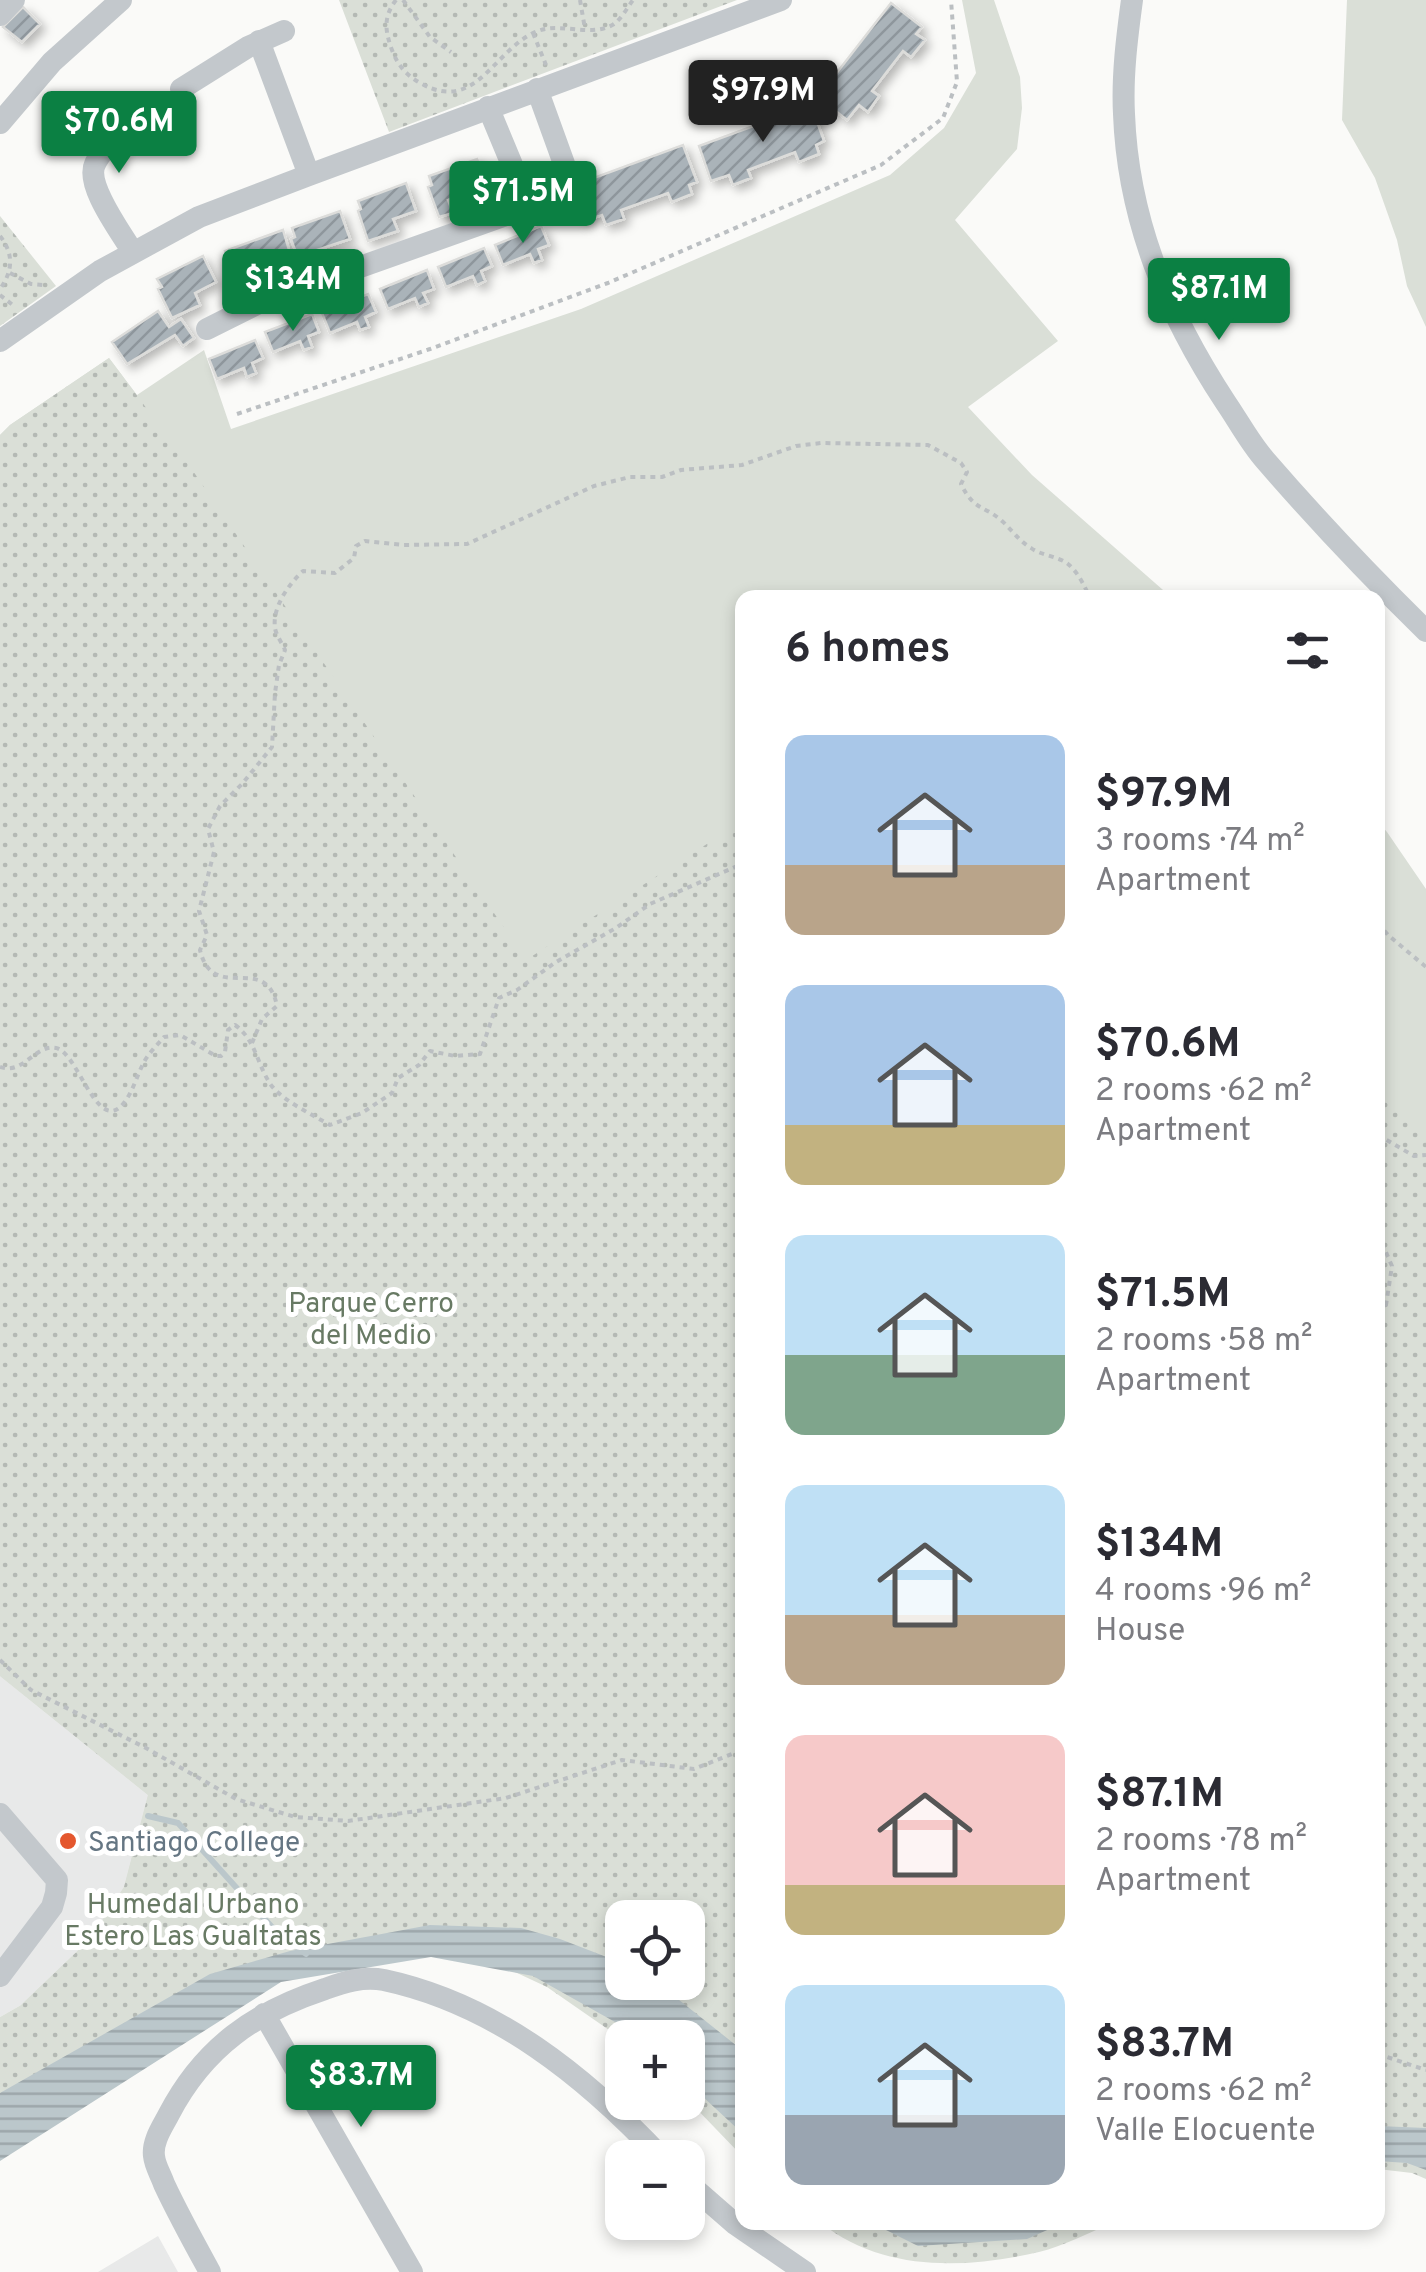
<!DOCTYPE html>
<html lang="en">
<head>
<meta charset="utf-8">
<style>
  body { margin:0; font-family:Overpass,sans-serif; background:#f2f2f3; color:#2b2b33; height:100vh; display:flex; flex-direction:column; font-size:38px; white-space:nowrap }
  * { box-sizing:border-box; margin:0 }
  p { font-size:32px; color:#7c7c81 }
  .icon { flex:none; width:55px; height:55px; fill:none; stroke:currentColor; stroke-width:2; stroke-linecap:round; stroke-linejoin:round }
  .map { position:relative; flex:1; overflow:hidden }
  .drawer { position:absolute; left:735px; top:590px; width:650px; height:1640px; display:flex; flex-direction:column; background:#fff; border-radius:20px; box-shadow:0 5px 15px #0003 }
  .drawer>* { flex:none }
  .tools { position:absolute; left:605px; top:1900px; display:grid; gap:20px }
  .tools a { display:grid; place-items:center; width:100px; height:100px; border-radius:20px; background:#fff; box-shadow:0 5px 15px #0003; font-size:50px }
  .price { position:absolute; translate:-50% -85px; padding:0 22px; border-radius:10px; background:#0b8043; color:#fff; font-size:32px; line-height:65px; filter:drop-shadow(0 2px 5px #0008) }
  .price::after { content:''; position:absolute; left:50%; top:60px; width:30px; height:22px; margin-left:-15px; background:inherit; clip-path:polygon(0 0,100% 0,50% 100%) }
  .price.on { background:#222; color:#fff }
  ul { padding:0; list-style:none }
  li { display:flex; align-items:center; gap:30px; height:250px; padding:0 50px }
  li span { display:grid; place-items:center; flex:none; width:280px; height:200px; border-radius:20px; color:#555 }
  li>.icon { margin-inline-start:auto }
  span .icon { width:120px; height:120px; fill:#fffc; stroke-width:1 }
  li b { font-size:42px }
  h2 { display:flex; justify-content:space-between; align-items:center; height:120px; padding:0 50px; font-size:42px }
  .map>svg:first-child { display:block }
  .built { fill:#e8e9e9 }
  .grass { fill:#dadfd7 }
  .park { fill:url(#park-dots); fill-rule:evenodd }
  .water { fill:url(#water-rules) }
  .lines { fill:none; stroke-linecap:round; stroke-linejoin:round }
  .stream { stroke:#bbc7cb; stroke-width:6 }
  .building { fill:url(#building-hatch); stroke:#dcdcda; stroke-width:2.5; filter:url(#shadow) }
  .path { stroke:#bbbfc2; stroke-width:4; stroke-dasharray:5 5; stroke-linecap:butt }
  .minor { stroke:#c3c8cc; stroke-width:22 }
  .poi-dot { fill:#e4572e; stroke:#fff; stroke-width:4 }
  .labels { text-anchor:middle; stroke-width:10; stroke-linejoin:round; paint-order:stroke }
  .park-label { font-size:28px; fill:#687a64; stroke:#fff }
  .poi-label { font-size:28px; fill:#657683; stroke:#fff; text-anchor:start }
</style>
</head>
<body>
<div class="map">
<svg width="1426" height="2272" viewBox="0 0 1426 2272">
  <defs>
    <pattern id="park-dots" width="8" height="8" patternUnits="userSpaceOnUse" patternTransform="scale(2.5)"><rect width="8" height="8" fill="#dadfd7"/><path d="M2 2h.1M6 6h.1" fill="none" stroke="#b4b9b4" stroke-width="1.8" stroke-linecap="round"/></pattern>
    <pattern id="water-rules" width="6" height="5" patternUnits="userSpaceOnUse" patternTransform="scale(2.5)"><rect width="6" height="5" fill="#bbc7cb"/><path d="M0 2.5h6" fill="none" stroke="#9ca6aa"/></pattern>
    <pattern id="building-hatch" width="6" height="6" patternUnits="userSpaceOnUse" patternTransform="scale(2.5)"><rect width="6" height="6" fill="#aab3b9"/><path d="M-1 1l2-2M0 6l6-6M5 7l2-2" fill="none" stroke="#8e969c"/></pattern>
    <filter id="shadow"><feDropShadow dx="5" dy="5" stdDeviation="5" flood-color="#0004"/></filter>
  </defs>
  <rect width="100%" height="100%" fill="#fafaf8"/>
  <path class="built" d="M0 1676 148 1795 124 1887 90 1939 21 2005 0 2017Z
    M158 2236 178 2272H98Z"/>
  <path class="grass" d="M962 0H994L1020 77 1022 108 1017 149 955 220 1058 341 968 407 1032 475 1171 597 742 598V1731L21 2005 90 1939 124 1887 148 1795 0 1676V435L10 425 109 358 137 395 204 350 231 429 581 309 890 175 944 128 976 73Z
    M1347 0H1426V327L1407 286 1397 240 1375 178 1342 120Z
    M1378 822 1387 832 1426 889V2115L1378 2106Z"/>
  <path class="park" d="M339 0H737L389 132Z
    M0 216 56 286 0 326Z
    M109 358 191 468 526 960 724 833H742V2156L688 2100V2038L622 2039 547 1987 504 1967 392 1938 315 1946 272 1962 0 2128V2017L21 2005 90 1939 124 1887 148 1795 0 1676V435L10 425ZM622 1918H688V1982H622Z
    M1378 1096 1426 1133V2179L1412 2173 1378 2169Z
    M821 2223H1112C1088 2233 1064 2246 1039 2252 965 2269 883 2272 821 2223Z"/>
  <path class="water" d="M430 1925 521 1928 560 1939 604 1956 622 1966V1982L653 1983 669 1992 742 2050V2133L688 2083V2038L638 2037 631 2031 533 1976 431 1957 281 1982 0 2161V2093L210 1974 290 1951Z
    M1378 2126 1426 2128V2170L1407 2163 1378 2161Z
    M872 2223H1063L1027 2239 918 2246Z"/>
  <g class="lines">
    <path class="stream" d="M148 1816 178 1823 271 1926 306 1954"/>
  </g>
  <path class="building" d="M891 3 922 27 916 34 925 40 911 57 903 51 872 91 879 96 868 112 859 105 847 120 818 97Z
    M23 7 40 24 22 42 3 27Z
    M811 105 824 141 816 145 819 154 799 162 795 152 748 170 751 178 733 185 729 175 711 181 699 146Z
    M683 145 697 182 689 185 692 194 672 202 668 193 621 210 624 219 606 225 602 215 584 221 572 186Z
    M477 159 487 186 448 200 453 213 439 217 428 187 432 185 429 176Z
    M406 183 416 211 393 219 398 231 368 241 358 211 361 209 358 201Z
    M340 211 350 239 311 252 316 265 302 269 291 239 295 237 292 228Z
    M541 226 549 245 538 249 542 260 534 263 530 254 503 265 495 245Z
    M283 230 289 250 280 253 283 261 260 269 264 281 235 292 224 261 228 259 225 251Z
    M484 248 492 266 481 271 485 281 477 285 473 276 446 287 438 267Z
    M203 256 216 282 195 293 200 305 172 318 158 289 162 287 157 279Z
    M427 270 434 289 423 293 428 303 419 307 415 298 388 309 380 289Z
    M368 294 376 312 365 317 369 327 360 330 357 322 330 333 322 313Z
    M158 311 169 327 181 319 194 338 183 346 175 335 127 364 112 342Z
    M312 314 319 332 308 336 312 347 304 350 300 341 273 352 265 332Z
    M255 340 263 358 252 363 256 373 247 377 244 368 217 379 209 359Z"/>
  <g class="lines">
    <path class="path" d="M396 0C383 17 385 31 392 50 398 66 407 76 422 84 477 114 495 47 538 31 561 22 593 38 614 24 622 18 627 8 633 0
      M403 0 430 37 451 52
      M580 0 585 29
      M533 33 546 65
      M0 236C14 254 13 271 0 289
      M10 273 31 284 43 285
      M0 295 14 306
      M237 414 430 349 608 283 881 165 943 118 957 82 951 0
      M1378 923 1388 935 1426 967
      M252 1043 262 1019 277 1006C266 951 213 1005 200 950L207 935 199 911 214 852 208 829 220 806 242 784 272 747 275 693 279 665 285 650C282 643 276 635 275 628 272 607 289 584 303 571L335 573 354 558 356 546 365 541 403 545 467 544 594 486 630 477H662L681 470 742 465 796 446 821 443 928 445 961 463 967 472 961 484C974 511 984 505 1002 521 1012 530 1019 541 1031 548 1042 556 1058 556 1068 564 1078 572 1085 587 1090 598
      M0 1067C24 1075 35 1044 56 1048 78 1052 97 1135 123 1104 133 1092 137 1075 144 1062 149 1053 157 1045 164 1037L180 1035 216 1056H221L225 1052 228 1030 235 1025C256 1040 257 1065 271 1085 283 1101 313 1115 330 1125L362 1113 392 1093 398 1078 419 1065 430 1051 455 1056 480 1054 499 998 517 990 556 962 616 928 650 904 742 864
      M1378 1135 1414 1156 1426 1155
      M1378 1234 1392 1266 1386 1305 1378 1294
      M0 1660 31 1690 146 1748 236 1799 295 1817 348 1821 506 1798 622 1760 694 1769 737 1752 742 1753
      M1378 2054 1426 2070"/>
    <path class="minor" d="M1132 0C1127 37 1122 76 1124 114 1128 221 1168 315 1226 403 1239 422 1250 443 1265 460 1316 519 1370 576 1426 631
      M0 15 14 0
      M259 41 309 175
      M181 89 248 47 284 31
      M537 89 571 183
      M131 121C120 134 102 148 95 164 85 185 121 232 132 251
      M0 123 52 62 121 0
      M207 329 259 303 509 214C519 206 522 197 520 184L488 107
      M0 341 100 271 199 217 309 175 781 0
      M0 1814 57 1880 56 1893 52 1907 0 1976
      M264 2014 412 2272
      M688 2183 735 2224 805 2272
      M210 2272C194 2243 178 2214 164 2184 161 2175 155 2166 154 2156 152 2141 163 2126 169 2114 204 2047 255 2012 325 1989 344 1982 363 1976 384 1980 496 2004 586 2077 662 2158"/>
  </g>
  <circle class="poi-dot" cx="68" cy="1841" r="10"/>
  <g class="labels">
    <g class="park-label">
      <text x="371" y="1312">Parque Cerro<tspan x="371" dy="32">del Medio</tspan></text>
      <text x="193" y="1913">Humedal Urbano<tspan x="193" dy="32">Estero Las Gualtatas</tspan></text>
    </g>
    <g class="poi-label">
      <text x="88" y="1851">Santiago College</text>
    </g>
  </g>
</svg>
<div class="tools">
<a><svg class="icon" aria-label="locate" viewBox="0 0 24 24"><circle cx="12" cy="12" r="6"/><path d="M12 2v4M12 18v4M2 12h4M18 12h4"/></svg></a>
<a>+</a>
<a>−</a>
</div>
<b class="price on" style="left:763px;top:145px">$97.9M</b>
<b class="price" style="left:119px;top:176px">$70.6M</b>
<b class="price" style="left:523px;top:246px">$71.5M</b>
<b class="price" style="left:293px;top:334px">$134M</b>
<b class="price" style="left:1219px;top:343px">$87.1M</b>
<b class="price" style="left:361px;top:2130px">$83.7M</b>
<section class="drawer">
<h2>6 homes<svg class="icon" aria-label="filters" viewBox="0 0 24 24"><path d="M4 7h16M4 17h16"/><circle cx="9" cy="7" r="2"/><circle cx="15" cy="17" r="2"/></svg></h2>
<ul>
<li><span style="background:linear-gradient(#a9c7e8 65%,#b9a48a 0)"><svg class="icon" aria-label="home" viewBox="0 0 24 24"><path d="M3 11l9-7 9 7M6 9v11h12V9"/></svg></span><div><b>$97.9M</b><p>3 rooms · 74 m²</p><p>Apartment</p></div></li>
<li><span style="background:linear-gradient(#a9c7e8 70%,#c2b280 0)"><svg class="icon" aria-label="home" viewBox="0 0 24 24"><path d="M3 11l9-7 9 7M6 9v11h12V9"/></svg></span><div><b>$70.6M</b><p>2 rooms · 62 m²</p><p>Apartment</p></div></li>
<li><span style="background:linear-gradient(#bfe0f5 60%,#7fa58c 0)"><svg class="icon" aria-label="home" viewBox="0 0 24 24"><path d="M3 11l9-7 9 7M6 9v11h12V9"/></svg></span><div><b>$71.5M</b><p>2 rooms · 58 m²</p><p>Apartment</p></div></li>
<li><span style="background:linear-gradient(#bfe0f5 65%,#b9a48a 0)"><svg class="icon" aria-label="home" viewBox="0 0 24 24"><path d="M3 11l9-7 9 7M6 9v11h12V9"/></svg></span><div><b>$134M</b><p>4 rooms · 96 m²</p><p>House</p></div></li>
<li><span style="background:linear-gradient(#f6c9c9 75%,#c2b280 0)"><svg class="icon" aria-label="home" viewBox="0 0 24 24"><path d="M3 11l9-7 9 7M6 9v11h12V9"/></svg></span><div><b>$87.1M</b><p>2 rooms · 78 m²</p><p>Apartment</p></div></li>
<li><span style="background:linear-gradient(#bfe0f5 65%,#9aa5b1 0)"><svg class="icon" aria-label="home" viewBox="0 0 24 24"><path d="M3 11l9-7 9 7M6 9v11h12V9"/></svg></span><div><b>$83.7M</b><p>2 rooms · 62 m²</p><p>Valle Elocuente</p></div></li>
</ul>
</section>
</div>
</body>
</html>
